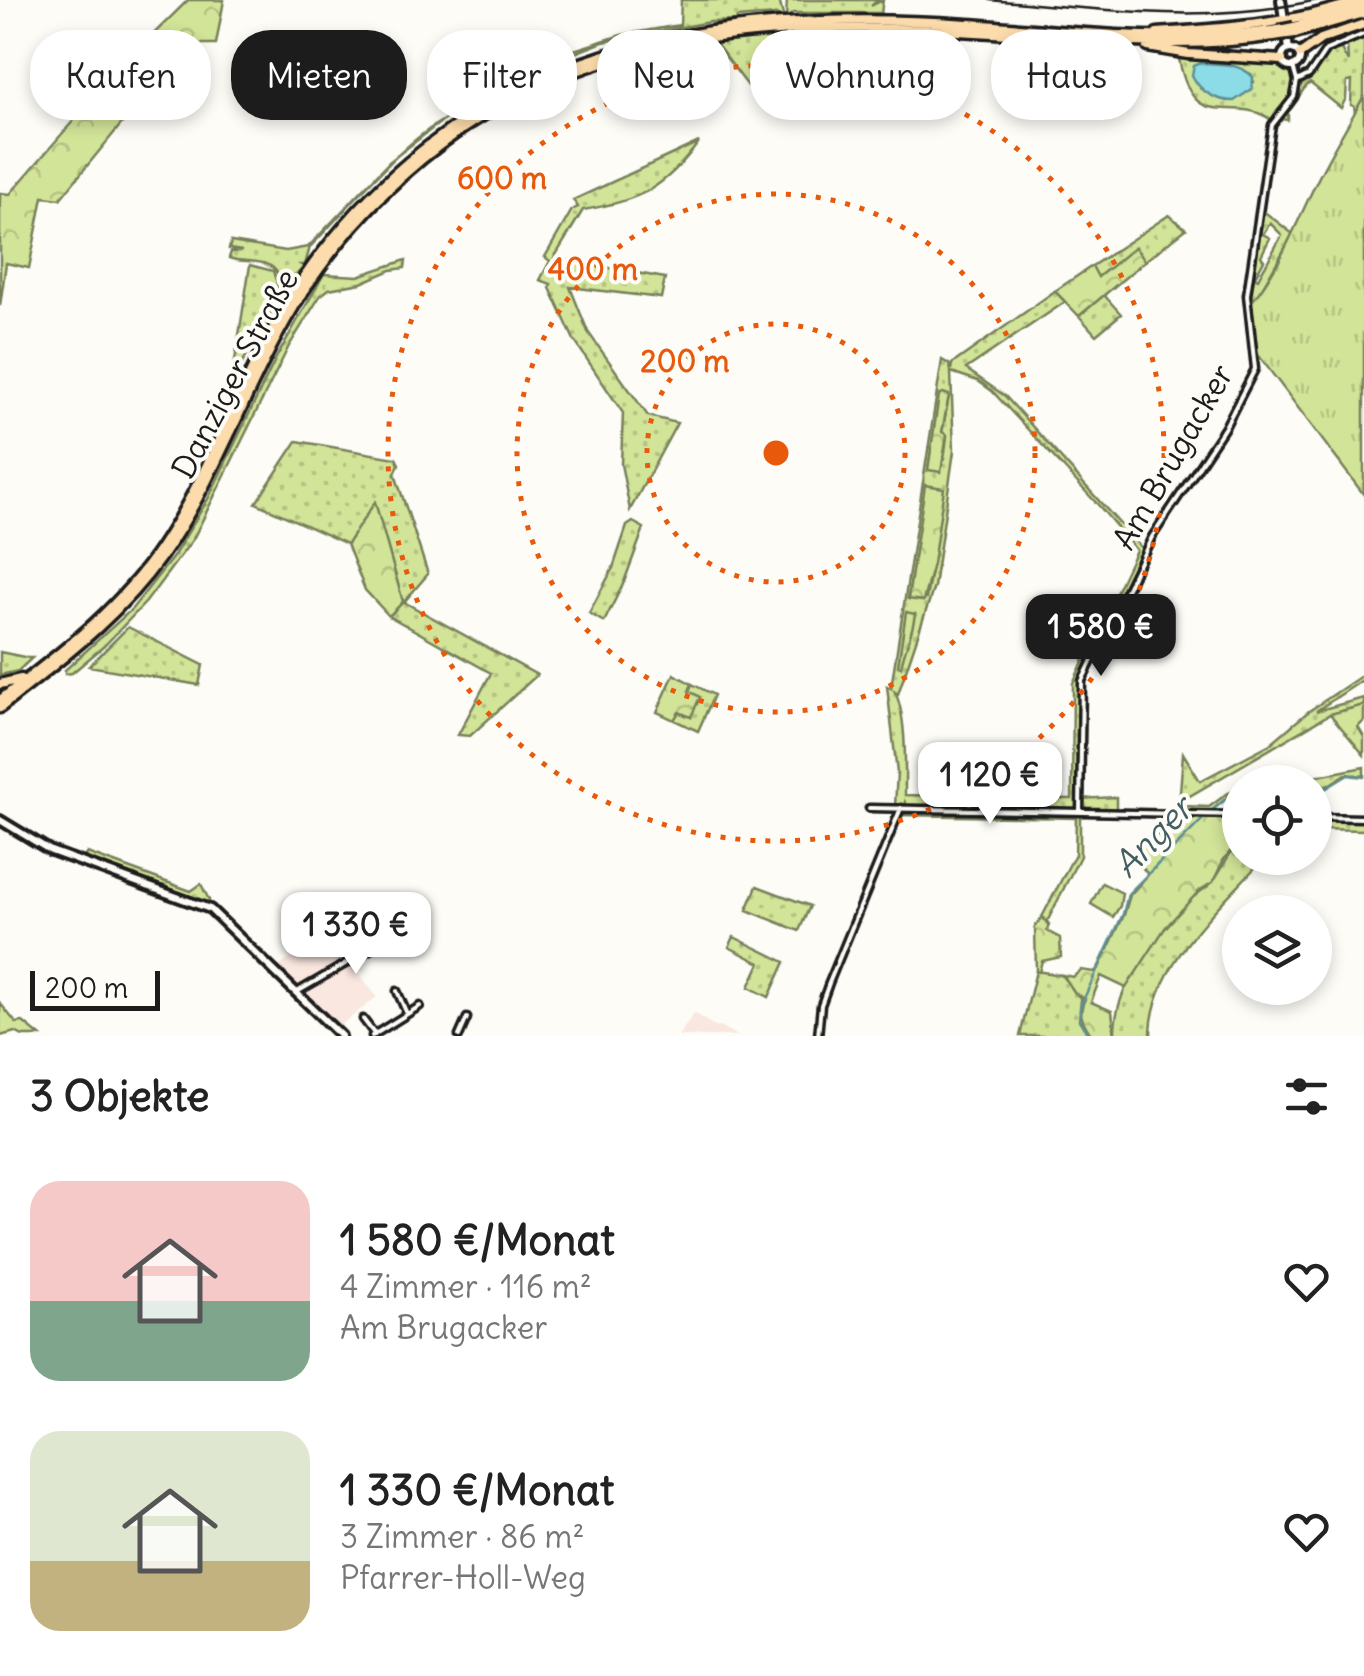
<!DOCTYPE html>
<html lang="de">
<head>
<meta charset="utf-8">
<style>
  body { margin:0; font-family:Delius,sans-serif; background:#f2f2f2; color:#222; height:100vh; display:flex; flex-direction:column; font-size:38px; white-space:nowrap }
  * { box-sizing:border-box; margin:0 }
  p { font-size:32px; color:#767676 }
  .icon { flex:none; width:55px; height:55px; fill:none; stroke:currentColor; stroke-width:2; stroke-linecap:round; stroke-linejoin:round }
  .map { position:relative; height:1036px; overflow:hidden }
  .side { display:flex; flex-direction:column; background:#fff; flex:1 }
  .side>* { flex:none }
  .guide { position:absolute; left:30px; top:30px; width:1305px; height:90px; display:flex; gap:20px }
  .controls { position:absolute; left:1222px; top:765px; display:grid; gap:20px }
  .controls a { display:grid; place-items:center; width:110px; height:110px; border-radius:50%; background:#fff; box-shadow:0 5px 15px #0003; font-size:50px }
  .scale { position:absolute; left:30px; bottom:25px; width:130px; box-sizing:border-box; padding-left:10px; border:5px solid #1c1c1c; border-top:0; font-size:28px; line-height:35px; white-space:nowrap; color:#1c1c1c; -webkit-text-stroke:8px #fdfcf7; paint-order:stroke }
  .price { position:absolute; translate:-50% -85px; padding:0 22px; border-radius:20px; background:#fff; color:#222; font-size:32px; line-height:65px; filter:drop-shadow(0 2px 5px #0008) }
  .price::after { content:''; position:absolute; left:50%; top:60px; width:30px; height:22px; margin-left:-15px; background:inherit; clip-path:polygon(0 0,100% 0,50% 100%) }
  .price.on { background:#1c1c1c; color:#fff }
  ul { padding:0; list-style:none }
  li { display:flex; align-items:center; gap:30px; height:250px; padding:0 30px }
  li span { display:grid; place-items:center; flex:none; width:280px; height:200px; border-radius:30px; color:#555 }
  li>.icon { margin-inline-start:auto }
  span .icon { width:120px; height:120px; fill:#fffc; stroke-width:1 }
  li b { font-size:42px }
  h2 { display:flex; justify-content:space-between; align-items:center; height:120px; padding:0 30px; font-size:42px }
  .tag { padding:0 35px; border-radius:40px; background:#fff; box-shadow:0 5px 15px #0003; font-size:35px; line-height:90px }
  .tag.on { background:#1c1c1c; color:#fff }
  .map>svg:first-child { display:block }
  .built { fill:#f9e7e0 }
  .grass { fill:url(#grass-dots); stroke:#77805a; stroke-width:2.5; fill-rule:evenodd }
  .forest { fill:url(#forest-crowns); stroke:#77805a; stroke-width:2.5 }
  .park { fill:url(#park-tufts); stroke:#77805a; stroke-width:2.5 }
  .garden { fill:#d2e498; stroke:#77805a; stroke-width:2.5 }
  .water { fill:#8cdce7; stroke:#5f8f96; stroke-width:2.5 }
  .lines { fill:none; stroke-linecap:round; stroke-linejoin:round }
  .stream { stroke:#5f8f96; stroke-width:2.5 }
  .minor-casing { stroke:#1c1c1c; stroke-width:11 }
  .secondary-casing { stroke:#1c1c1c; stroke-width:14 }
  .trunk-casing { stroke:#1c1c1c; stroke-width:15 }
  .minor { stroke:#fdfcf7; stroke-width:4 }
  .secondary { stroke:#fdfcf7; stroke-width:6 }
  .trunk { stroke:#fcdcac; stroke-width:8 }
  .tram { stroke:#1c1c1c; stroke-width:2.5 }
  .trunk-bridge-casing { stroke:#1c1c1c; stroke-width:15; stroke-linecap:butt }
  .trunk-bridge { stroke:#fcdcac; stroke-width:8 }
  .ring { fill:none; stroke:#e8590c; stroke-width:5; stroke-dasharray:5 10 }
  .labels { text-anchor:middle; stroke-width:8; stroke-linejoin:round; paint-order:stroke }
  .street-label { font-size:32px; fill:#1c1c1c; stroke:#fdfcf7 }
  .water-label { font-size:35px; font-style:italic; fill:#435f63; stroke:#fdfcf7 }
  .centre { fill:#e8590c; stroke:#fdfcf7; stroke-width:5 }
  .ring-label { font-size:30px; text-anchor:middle; font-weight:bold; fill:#e8590c; stroke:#fdfcf7; stroke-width:8; stroke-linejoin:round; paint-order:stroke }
</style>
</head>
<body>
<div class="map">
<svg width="1364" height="1036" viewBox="0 0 1364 1036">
  <defs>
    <pattern id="grass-dots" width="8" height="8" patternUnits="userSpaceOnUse" patternTransform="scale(2.5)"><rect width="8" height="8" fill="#d2e498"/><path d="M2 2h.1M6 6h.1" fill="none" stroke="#b4c382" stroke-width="1.8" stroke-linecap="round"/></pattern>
    <pattern id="forest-crowns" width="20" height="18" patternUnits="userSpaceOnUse" patternTransform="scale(2.5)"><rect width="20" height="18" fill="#d2e498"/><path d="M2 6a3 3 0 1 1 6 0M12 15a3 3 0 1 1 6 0" fill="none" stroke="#b4c382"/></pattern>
    <pattern id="park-tufts" width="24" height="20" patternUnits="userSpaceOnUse" patternTransform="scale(2.5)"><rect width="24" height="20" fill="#d2e498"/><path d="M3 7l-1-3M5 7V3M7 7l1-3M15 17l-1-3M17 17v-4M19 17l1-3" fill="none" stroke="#b4c382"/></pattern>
  </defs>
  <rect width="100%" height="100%" fill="#fdfcf7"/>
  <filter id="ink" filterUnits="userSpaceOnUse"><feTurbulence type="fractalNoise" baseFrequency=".01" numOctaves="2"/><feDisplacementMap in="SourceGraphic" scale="20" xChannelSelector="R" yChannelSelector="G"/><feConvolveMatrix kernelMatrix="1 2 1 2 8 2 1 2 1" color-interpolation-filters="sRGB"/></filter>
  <g filter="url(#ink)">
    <path class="built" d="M343 904 368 951 350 962 377 997 337 1028 303 995 304 987 320 977 297 989 276 969 299 952 292 941Z
      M694 1013 717 1028 719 1026 738 1036H678Z"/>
    <path class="grass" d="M681 0H779L784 19 776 15 737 18 736 21 709 22 603 42 539 67 464 107V111C413 126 349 208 310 247L305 265H301L304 267 286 285 239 369 236 368 240 360 234 367 250 265 273 271 278 286 245 353C256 335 299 278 268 265 256 259 241 263 229 258L231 252 242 251 229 249 231 242 286 251 308 247 389 162 468 101 512 76 571 51 621 35 680 25Z
      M787 0H878L871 6 883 0 881 13H793L786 18Z
      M786 31 781 45 766 57V70L748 86 716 44 737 38 739 41 779 37 780 32Z
      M787 31 792 35H882L883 48 873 40 852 39 823 44 768 66V60L785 43Z
      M1364 35V96L1355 112 1354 106 1351 105 1352 81 1347 82 1346 98 1341 108 1310 83C1299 91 1298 103 1288 112V120L1281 119 1270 137V119C1230 93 1194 136 1179 59L1279 61 1292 74 1298 87C1312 74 1320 48 1341 49L1348 62 1347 44ZM1237 69 1251 74 1254 82 1227 101 1201 89Z
      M699 142C664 189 639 201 583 210L554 258 665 278 661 298 570 287 588 332 648 416 677 423 630 510 621 464 623 413 574 340 550 288 551 284 540 280 550 261 545 257 572 210 578 207 573 200Z
      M1262 210 1293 234 1260 292 1249 305ZM1270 223 1282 235 1258 279 1255 277 1264 260 1261 256 1270 238 1263 234Z
      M1169 215 1186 229 1145 261 1135 248 1097 278 1092 266Z
      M406 260 405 268 391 270 361 283 329 289 320 296 289 346 193 539 146 602 104 646 72 673 65 674V670L131 610 173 557 208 499 276 358 324 274 358 276Z
      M1055 291 1065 302 966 369 1005 396 1144 551 1081 681 1079 799 1116 797V812L1084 811 1080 802 1074 810 908 808 905 802 904 807 895 806 897 773 887 686 891 688 942 360 949 364 951 370 952 364ZM951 372 978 381 992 391 1100 507 1136 550 1073 683 1072 799 905 795C905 767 907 717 895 692L898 694 934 587 954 451ZM940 395 949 396 942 433 947 436 944 460 928 470ZM926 486 933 487 932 565 926 599 922 601 908 598Z
      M1104 295 1121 314 1096 335 1079 316Z
      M297 441 396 458 399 464 395 474 428 574 404 602 537 675 470 736 458 735 491 673 389 616 403 602 375 503 347 544 256 503Z
      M633 522 644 528 624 582 604 622 589 613 613 568 627 526Z
      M128 627 203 665 199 685 89 666Z
      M0 652 29 658H32L18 671 0 675Z
      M1364 674V679L1316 711 1364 698V705L1330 714 1183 800 1184 806 1209 807 1228 793 1240 789V793L1229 796 1209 813H1183V807L1179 806 1183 753 1200 781 1270 744 1309 711Z
      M692 684 714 695 698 731 674 720 678 712 691 717 688 691Z
      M1364 767V776L1346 774 1319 791 1315 790V782H1288Z
      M906 810 1075 813 1080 815V856L1047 922 1042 917 1075 854 1076 818 900 815Z
      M1315 818 1364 819V830L1315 829Z
      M1240 840V858H1264C1220 907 1151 965 1151 1036H1115C1113 985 1157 936 1190 900 1197 893 1209 887 1214 880 1223 867 1229 853 1240 840Z
      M87 853 191 891 201 884 209 900 208 903 84 857Z
      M757 886 810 906 799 931 747 910Z
      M734 937 785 962 769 997 749 987 760 963 729 947Z
      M1036 971 1061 975 1081 999 1079 1020 1089 1036H1020Z"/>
    <path class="forest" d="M188 0H224L216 44H192L168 75H146L141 100 60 199 43 197 29 268 6 263 0 306V193L10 194 119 68Z
      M1135 247 1145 261 1079 316 1055 291 1092 266 1098 277Z
      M943 393 949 395 942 432 947 435 941 472 928 470 939 395Z
      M925 485 944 488 933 564 923 601 908 599Z
      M375 502 403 602 389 616 365 590 347 544Z
      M906 612 915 614C912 637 905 646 901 667L898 666Z
      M674 674 692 684 689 691 700 697 691 717 679 712 674 720 657 712Z
      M1364 705V721L1358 727 1364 737V755L1330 714Z
      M1158 814 1240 816V840L1224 859 1213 882 1199 891 1165 928 1126 988 1101 976 1091 1002 1112 1011 1115 1036H1092C1083 1022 1077 1015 1085 999L1075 993 1063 975 1073 977 1081 970 1094 972 1099 968 1124 915 1130 895 1148 875 1134 856 1140 844 1157 835Z
      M1042 917 1049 924 1047 931 1060 938 1061 957 1042 961 1039 972 1036 971 1035 927Z
      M0 1003 16 1023 23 1022 40 1036H23L15 1032 0 1036Z"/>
    <path class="park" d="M1364 96V495L1256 352 1249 305C1278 271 1295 227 1314 187 1329 155 1347 127 1364 96Z"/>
    <path class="garden" d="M1102 883 1122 893 1120 906 1113 917 1091 904Z"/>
    <path class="water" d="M1201 63C1220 64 1240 63 1253 77L1252 89 1234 101C1216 101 1200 92 1192 75L1194 66Z"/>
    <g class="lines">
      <path class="stream" d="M1315 791H1322L1348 775 1364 777
        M1091 1036 1080 1020V1007L1123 914 1128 894 1212 810 1229 797 1240 794"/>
      <defs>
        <path id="minor" d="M1297 81 1309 75 1326 50 1364 34
          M869 808 1240 815
          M1080 812 1082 681 1152 537 1225 427 1255 369 1247 295 1272 125 1294 97 1297 81 1293 67
          M1315 817 1364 818
          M388.5 934a5.5 5.5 0 1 1 11 0a5.5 5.5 0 1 1-11 0Z
          M397 991 407 1014
          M297 992 390 938
          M363 1019 375 1035
          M372 1036 420 1006
          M459 1036 467 1018
          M818 1036 821 1005 829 983 901 808"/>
        <path id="secondary" d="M1281 0 1289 49
          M1282 58a9 9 0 1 1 18 0a9 9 0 1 1-18 0Z
          M0 820 51 851 210 909 341 1036"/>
        <path id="trunk" d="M1294 27 1364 6
          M1157 33C1228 28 1294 24 1362 0
          M1295 33 1364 13
          M1148 47 1189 54 1282 60
          M1300 54 1321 39 1364 24
          M0 684 21 679
          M0 700C59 654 119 610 161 547 220 458 249 353 312 266 475 43 711 7 968 24 1072 31 1175 45 1279 30
          M0 708C59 661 118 618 162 556 226 466 254 357 319 269 491 35 726 16 993 33 1089 39 1184 51 1280 35"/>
      </defs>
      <use href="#minor" class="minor-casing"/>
      <use href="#secondary" class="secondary-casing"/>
      <use href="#trunk" class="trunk-casing"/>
      <use href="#minor" class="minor"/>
      <use href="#secondary" class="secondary"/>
      <use href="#trunk" class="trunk"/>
      <path class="tram" d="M990 0C1099 9 1209 25 1317 0"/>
      <defs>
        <path id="trunk-bridge" d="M1279 30 1294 27
          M1280 35 1295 33"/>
      </defs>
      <use href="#trunk-bridge" class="trunk-bridge-casing"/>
      <use href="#trunk-bridge" class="trunk-bridge"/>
    </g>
  </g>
  <g class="ring">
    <circle cx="776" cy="453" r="129"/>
    <circle cx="776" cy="453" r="259"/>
    <circle cx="776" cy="453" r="388"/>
  </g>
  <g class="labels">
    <g class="street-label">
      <text transform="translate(235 374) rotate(-62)" y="11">Danziger Straße</text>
      <text transform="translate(1173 457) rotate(-60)" y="11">Am Brugacker</text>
    </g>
    <g class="water-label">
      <text transform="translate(1153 837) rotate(-46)" y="12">Anger</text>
    </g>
  </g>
  <circle cx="776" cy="453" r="15" class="centre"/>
  <g class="ring-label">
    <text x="502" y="189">600 m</text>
    <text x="593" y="280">400 m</text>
    <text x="685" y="372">200 m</text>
  </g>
</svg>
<div class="controls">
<a><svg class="icon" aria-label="locate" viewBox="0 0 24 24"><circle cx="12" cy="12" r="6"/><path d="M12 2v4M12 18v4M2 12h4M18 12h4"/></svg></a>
<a><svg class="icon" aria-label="layers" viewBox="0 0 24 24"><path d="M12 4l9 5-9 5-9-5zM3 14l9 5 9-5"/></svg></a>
</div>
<div class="scale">200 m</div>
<b class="price on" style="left:1101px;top:679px">1 580 €</b>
<b class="price" style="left:990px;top:827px">1 120 €</b>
<b class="price" style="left:356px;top:977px">1 330 €</b>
<div class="guide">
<a class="tag">Kaufen</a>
<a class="tag on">Mieten</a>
<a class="tag">Filter</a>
<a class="tag">Neu</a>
<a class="tag">Wohnung</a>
<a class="tag">Haus</a>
</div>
</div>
<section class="side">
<h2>3 Objekte<svg class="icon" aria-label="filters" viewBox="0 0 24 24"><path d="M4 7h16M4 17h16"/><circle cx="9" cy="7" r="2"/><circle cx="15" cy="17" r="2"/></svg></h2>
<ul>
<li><span style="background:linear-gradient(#f6c9c9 60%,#7fa58c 0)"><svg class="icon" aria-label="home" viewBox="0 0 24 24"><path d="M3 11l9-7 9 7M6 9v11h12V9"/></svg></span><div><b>1 580 €/Monat</b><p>4 Zimmer · 116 m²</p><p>Am Brugacker</p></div><svg class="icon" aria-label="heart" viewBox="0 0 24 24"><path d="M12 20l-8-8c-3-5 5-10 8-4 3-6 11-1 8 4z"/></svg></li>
<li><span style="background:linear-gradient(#dfe7d0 65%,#c2b280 0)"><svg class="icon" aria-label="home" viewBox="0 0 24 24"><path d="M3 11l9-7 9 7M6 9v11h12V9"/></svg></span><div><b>1 330 €/Monat</b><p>3 Zimmer · 86 m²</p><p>Pfarrer-Holl-Weg</p></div><svg class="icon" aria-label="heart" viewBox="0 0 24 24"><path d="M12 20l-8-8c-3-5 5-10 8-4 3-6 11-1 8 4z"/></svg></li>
</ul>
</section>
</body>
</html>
